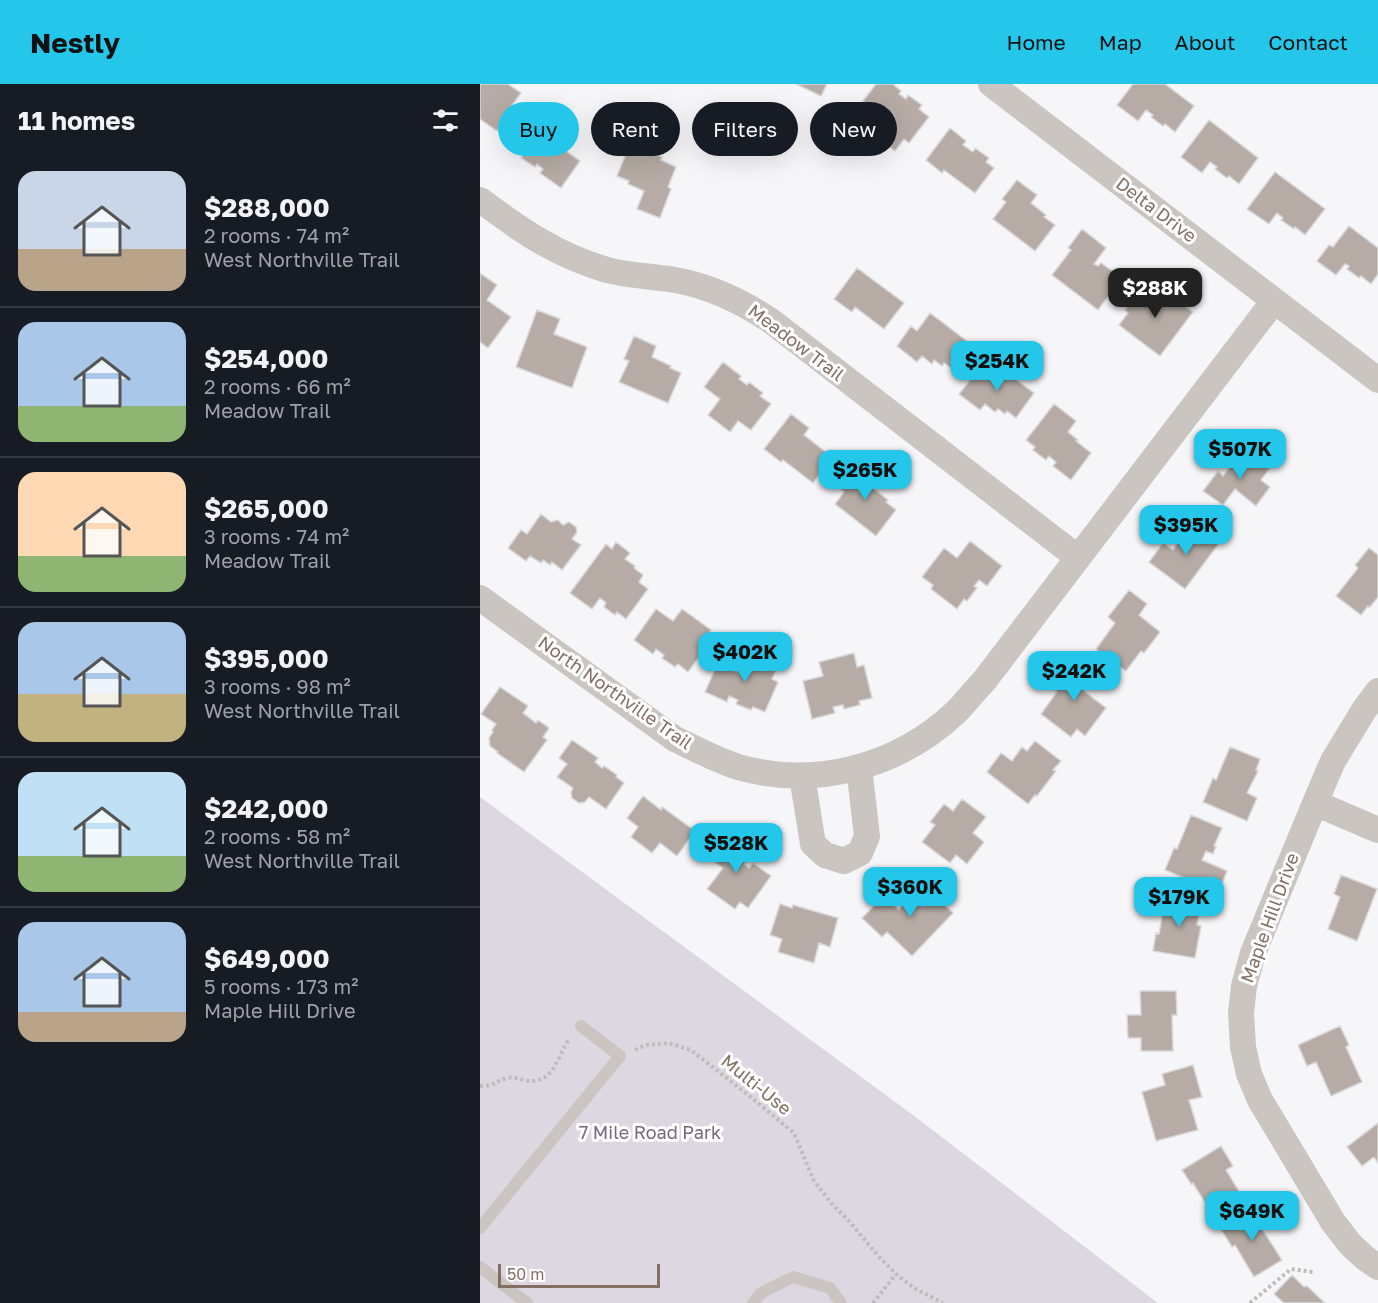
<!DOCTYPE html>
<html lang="en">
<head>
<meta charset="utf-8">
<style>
  body { margin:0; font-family:"Golos Text",sans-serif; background:#242831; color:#f1f3f6; height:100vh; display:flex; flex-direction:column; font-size:22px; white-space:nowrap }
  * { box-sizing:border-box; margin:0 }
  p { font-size:20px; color:#9ea1a6 }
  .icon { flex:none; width:33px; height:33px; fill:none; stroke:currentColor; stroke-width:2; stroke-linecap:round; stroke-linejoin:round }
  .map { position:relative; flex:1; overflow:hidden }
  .details { display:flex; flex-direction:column; background:#171b24; width:480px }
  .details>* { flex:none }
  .guide { position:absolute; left:18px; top:18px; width:570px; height:54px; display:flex; gap:12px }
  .scale { position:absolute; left:18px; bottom:15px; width:162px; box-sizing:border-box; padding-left:6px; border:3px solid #826f62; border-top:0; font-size:16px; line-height:21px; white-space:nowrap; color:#826f62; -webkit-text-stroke:4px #fff; paint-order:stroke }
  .price { position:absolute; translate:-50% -51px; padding:0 14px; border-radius:12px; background:#24c6ea; color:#111; font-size:20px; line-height:39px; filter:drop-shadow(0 2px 3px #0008) }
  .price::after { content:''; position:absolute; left:50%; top:36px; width:18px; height:14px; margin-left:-9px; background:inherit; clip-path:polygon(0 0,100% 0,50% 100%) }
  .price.on { background:#222; color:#fff }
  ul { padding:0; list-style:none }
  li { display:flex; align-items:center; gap:18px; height:150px; padding:0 18px }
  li+li { border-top:2px solid #363941 }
  li span { display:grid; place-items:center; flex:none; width:168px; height:120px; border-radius:18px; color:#555 }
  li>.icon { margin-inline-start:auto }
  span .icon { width:72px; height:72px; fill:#fffc; stroke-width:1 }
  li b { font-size:26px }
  h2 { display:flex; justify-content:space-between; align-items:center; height:72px; padding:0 18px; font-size:26px }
  .chip { padding:0 21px; border-radius:27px; background:#171b24; box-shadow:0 6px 24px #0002; font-size:21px; line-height:54px }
  .chip.on { background:#24c6ea; color:#111 }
  header { display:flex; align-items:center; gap:36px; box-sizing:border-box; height:84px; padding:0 30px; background:#24c6ea; color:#111 }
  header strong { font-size:28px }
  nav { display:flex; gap:33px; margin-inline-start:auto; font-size:21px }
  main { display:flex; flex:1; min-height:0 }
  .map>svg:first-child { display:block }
  .green { fill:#dcd7e1 }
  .building { fill:#b6aca5; stroke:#d8d8da; stroke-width:1.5 }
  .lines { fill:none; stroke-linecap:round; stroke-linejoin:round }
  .path { stroke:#c0bcb9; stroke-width:4; stroke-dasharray:3 3; stroke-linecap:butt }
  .lane { stroke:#cac5c1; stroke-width:12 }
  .street { stroke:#cac5c1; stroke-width:26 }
  .labels { text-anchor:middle; stroke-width:6; stroke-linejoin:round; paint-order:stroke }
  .street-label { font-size:18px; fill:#826f62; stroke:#fff }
  .park-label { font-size:18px; fill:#79667f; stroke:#fff }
</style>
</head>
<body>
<header>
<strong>Nestly</strong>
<nav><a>Home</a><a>Map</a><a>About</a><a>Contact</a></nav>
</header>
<main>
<section class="details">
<h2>11 homes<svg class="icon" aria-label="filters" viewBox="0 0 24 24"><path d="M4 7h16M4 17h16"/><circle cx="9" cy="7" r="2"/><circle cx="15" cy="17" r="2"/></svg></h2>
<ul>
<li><span style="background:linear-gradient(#c9d6e8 65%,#b9a48a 0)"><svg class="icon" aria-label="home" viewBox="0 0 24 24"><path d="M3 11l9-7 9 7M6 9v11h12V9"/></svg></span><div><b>$288,000</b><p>2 rooms · 74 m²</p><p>West Northville Trail</p></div></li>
<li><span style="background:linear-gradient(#a9c7e8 70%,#8fb573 0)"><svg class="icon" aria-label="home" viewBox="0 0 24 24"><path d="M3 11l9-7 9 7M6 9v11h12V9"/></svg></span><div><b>$254,000</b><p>2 rooms · 66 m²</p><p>Meadow Trail</p></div></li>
<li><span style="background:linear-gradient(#ffd9b3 70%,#8fb573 0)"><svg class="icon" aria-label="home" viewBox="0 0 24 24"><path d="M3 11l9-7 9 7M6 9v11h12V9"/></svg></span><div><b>$265,000</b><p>3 rooms · 74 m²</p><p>Meadow Trail</p></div></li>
<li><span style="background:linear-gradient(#a9c7e8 60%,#c2b280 0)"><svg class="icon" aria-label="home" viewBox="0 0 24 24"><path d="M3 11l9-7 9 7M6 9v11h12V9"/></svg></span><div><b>$395,000</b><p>3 rooms · 98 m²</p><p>West Northville Trail</p></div></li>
<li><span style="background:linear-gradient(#bfe0f5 70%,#8fb573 0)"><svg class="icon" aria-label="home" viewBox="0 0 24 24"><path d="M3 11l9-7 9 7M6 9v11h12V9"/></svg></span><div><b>$242,000</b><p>2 rooms · 58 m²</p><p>West Northville Trail</p></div></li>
<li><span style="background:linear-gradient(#a9c7e8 75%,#b9a48a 0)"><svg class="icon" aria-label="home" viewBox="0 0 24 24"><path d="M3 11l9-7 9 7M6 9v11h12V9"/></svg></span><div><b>$649,000</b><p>5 rooms · 173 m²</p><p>Maple Hill Drive</p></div></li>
</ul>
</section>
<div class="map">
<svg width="898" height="1219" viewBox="0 0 898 1219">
  <rect width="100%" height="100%" fill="#f6f6f9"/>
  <path class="green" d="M0 713 433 1031 678 1219H0Z"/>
  <path class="building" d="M1 0H28L41 9 32 21 35 22 17 47 0 35V1Z
    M316 0H347L341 12Z
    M396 0H413L421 7 419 10 426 15 428 11 442 21 439 25 449 33 429 59 424 55 415 67 394 52 403 39 396 34 400 29 383 17Z
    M653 0H685L714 22 695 48 685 40 683 42 671 33 673 31 666 26 658 37 637 21Z
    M64 28 94 49 83 65 100 77 81 104 60 89 63 85 57 80 55 83 41 74 43 71 33 63 52 36 57 39Z
    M729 36 778 74 759 100 749 92 747 94 735 85 737 83 730 78 722 89 701 73Z
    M470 44 486 57 483 61 493 68 495 64 509 74 506 78 514 84 495 109 464 86 462 89 446 76Z
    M150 60 182 73 181 76 196 83 188 103 191 105 180 134 157 125 164 107 148 100 149 97 137 92Z
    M795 88 845 125 825 151 815 143 814 145 801 136 803 134 797 129 789 140 767 125Z
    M537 96 557 111 551 119 566 131 564 133 575 141 555 167 513 135 526 118 522 115Z
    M869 142 898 164V190L891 200 881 192 879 194 867 185 869 182 865 180 856 191 837 177 849 161 853 163Z
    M602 145 626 164 614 180 618 182 621 179 642 194 618 226 572 191 591 166 588 164Z
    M377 184 424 219 404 245 375 223 372 228 354 215Z
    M0 189 17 201 7 216 31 233 8 264 0 258Z
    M664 201 672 207 673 205 681 211 682 209 692 216 693 214 713 228 680 272 639 241 648 229 645 226Z
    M57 226 80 235 74 250 107 263 92 304 36 283Z
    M450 229 492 261 473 285 464 279 462 282 454 276 452 280 442 272 437 278 417 262 431 242 437 247Z
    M154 252 176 262 172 273 191 282 190 284 201 289 188 319 139 298 149 277 144 275Z
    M243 278 261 292 259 295 267 301 269 298 283 309 280 312 291 320 271 346 258 337 250 348 228 331 240 315 224 303Z
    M513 278 554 309 536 334 527 327 525 330 518 325 515 328 505 320 500 326 479 310 494 291 500 295Z
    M574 320 596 337 588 348 598 356 596 357 611 369 591 396 573 382 576 378 569 372 566 376 553 366 555 363 546 356Z
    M311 330 329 344 324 351 352 373 333 399 303 376 301 378 284 365Z
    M764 364 790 384 781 396 790 403 776 422 755 405 743 421 723 407 738 387 743 392Z
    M378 381 398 396 393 404 408 416 406 418 416 426 396 452 355 420 364 408 360 404Z
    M61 430 71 438 78 436 83 441 89 438 96 443 97 448 92 455 101 461 82 486 72 478 70 481 63 476 61 479 50 472 46 477 28 464 41 446 47 450Z
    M713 438 740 458 705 505 669 478 683 459 693 466Z
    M490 457 522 482 507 502 499 496 494 502 497 504 487 517 484 515 477 525 451 505 453 501 442 493 464 464 477 474Z
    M136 458 150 469 145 475 155 482 154 484 163 491 159 498 168 505 146 535 137 528 135 531 124 523 126 519 120 514 112 525 90 509 126 460 132 465Z
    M889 464 898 471V513L890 523 888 522 881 531 856 512 878 484 875 481Z
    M649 506 667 520 659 531 680 548 664 569 661 567 646 587 616 565 635 539 628 533Z
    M176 525 193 537 202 525 231 546 222 558 228 561 208 588 198 580 195 583 182 574 184 571 176 565 173 570 154 556Z
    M265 568 298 582 292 595 298 598 285 628 273 623 271 626 256 620 258 616 249 612 247 618 225 608 238 579 257 588Z
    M374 569 377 583 384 581 392 614 379 617 380 621 364 625 363 621 353 623 355 629 332 635 323 597 343 592 339 578Z
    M594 575 616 591 604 607 626 624 605 652 597 645 591 653 561 630 577 608 572 604Z
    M20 603 48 622 43 629 56 639 58 636 69 644 63 653 67 656 44 688 17 669 18 668 10 662 9 654 13 648 12 646 16 640 1 630Z
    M92 656 118 674 115 678 122 684 124 682 137 691 136 693 144 699 126 725 109 713 105 718 99 719 92 714 91 708 93 704 77 693 87 680 79 674Z
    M555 657 581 677 573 686 576 687 557 712 555 711 548 720 507 688 521 669 532 677 542 663 547 667Z
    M750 663 780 675 776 686 778 687 767 709 777 714 767 737 723 718 733 694 736 696Z
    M163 712 181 726 182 723 215 747 197 772 180 759 172 769 151 753 158 743 147 734Z
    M482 715 506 733 493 749 504 758 487 780 476 771 470 779 442 758 455 741 450 738 464 720 473 727Z
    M711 731 742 744 734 762H736L733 770 726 767 722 776 747 787 739 808 685 786 694 764 697 765Z
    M242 750 271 770 264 780 269 784 273 779 291 792 268 824 260 818 255 825 227 805 243 784 226 772Z
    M861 791 897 805 877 857 848 845 860 813 854 810Z
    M442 799 473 829 432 872 407 848 402 853 382 834 404 812 419 826 425 819 421 814 432 803 435 806Z
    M686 811 721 817 717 841 721 842 715 874 673 867 676 849 679 850Z
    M300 820 312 824 313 821 358 834 350 863 339 859 334 879 298 868 302 855 290 851Z
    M660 907H696L697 931H692L693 967H661V954H648L647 931H661Z
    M860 942 869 961 866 963 882 998 851 1012 836 978 827 982 818 961Z
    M713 981 722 1013 709 1016 718 1046 676 1057 662 1008 685 1001 682 990Z
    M898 1039V1079L894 1073 882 1082 867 1063Z
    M741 1062 753 1082 746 1086 762 1112 732 1130 713 1099 711 1100 702 1086Z
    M775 1123 787 1142 782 1145 802 1176 774 1193 755 1161 752 1163 740 1144Z
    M812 1191 824 1203 827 1202 845 1219H804L794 1210Z"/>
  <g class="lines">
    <path class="path" d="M155 966 166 961 188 959 211 966 267 1010 314 1049 334 1097 352 1120 369 1137 401 1175 416 1190 434 1204 463 1219
      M0 1002C15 1002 16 997 27 994 35 992 43 997 51 997 76 997 78 969 90 954
      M393 1219 416 1190
      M770 1219 811 1185 833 1188"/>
    <path class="lane" d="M0 1144 140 972 101 942
      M0 1183 47 1219
      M273 1219 281 1209 313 1193 350 1204 361 1219"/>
    <path class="street" d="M511 0 898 296
      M0 116C42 147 76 171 127 186 150 192 172 192 195 196 230 202 261 217 291 237L597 473
      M0 514 195 655C216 665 236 676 258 683 335 705 418 683 476 628 486 618 494 607 504 597L794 217
      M898 607 884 626 853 677 835 719 773 869 764 902 761 929 763 963 769 990 780 1016 853 1138 870 1160 885 1174 898 1183
      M322 692 333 760 345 771 364 777 380 769 387 752 379 683
      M835 719 898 746"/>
  </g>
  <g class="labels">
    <g class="street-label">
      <text transform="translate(676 126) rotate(37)" y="6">Delta Drive</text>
      <text transform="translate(316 259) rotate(37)" y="6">Meadow Trail</text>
      <text transform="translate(135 609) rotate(35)" y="6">North Northville Trail</text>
      <text transform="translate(790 834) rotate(-70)" y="6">Maple Hill Drive</text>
      <text transform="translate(276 1001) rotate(39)" y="6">Multi-Use</text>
    </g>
    <g class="park-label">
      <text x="170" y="1055">7 Mile Road Park</text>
    </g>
  </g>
</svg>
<div class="scale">50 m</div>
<b class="price on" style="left:675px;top:235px">$288K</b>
<b class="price" style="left:517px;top:308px">$254K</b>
<b class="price" style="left:760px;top:396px">$507K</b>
<b class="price" style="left:385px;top:417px">$265K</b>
<b class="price" style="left:706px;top:472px">$395K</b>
<b class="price" style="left:265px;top:599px">$402K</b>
<b class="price" style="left:594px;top:618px">$242K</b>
<b class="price" style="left:256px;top:790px">$528K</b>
<b class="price" style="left:430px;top:834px">$360K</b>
<b class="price" style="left:699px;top:844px">$179K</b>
<b class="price" style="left:772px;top:1158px">$649K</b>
<div class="guide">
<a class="chip on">Buy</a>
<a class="chip">Rent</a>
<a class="chip">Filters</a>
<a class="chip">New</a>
</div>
</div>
</main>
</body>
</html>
